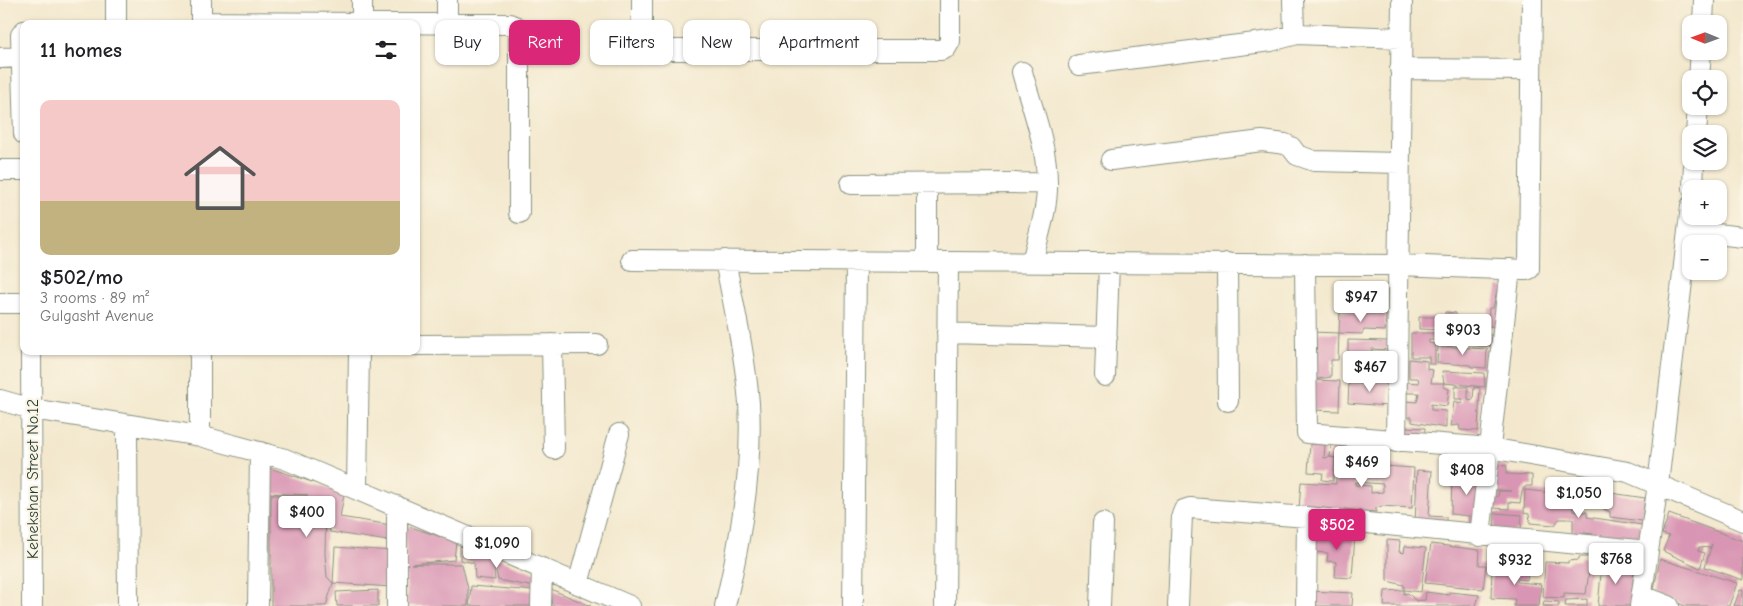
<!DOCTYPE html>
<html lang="en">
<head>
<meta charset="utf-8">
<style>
  body { margin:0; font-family:"Comic Neue",sans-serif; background:#f6f6f6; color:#202124; height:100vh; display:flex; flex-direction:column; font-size:19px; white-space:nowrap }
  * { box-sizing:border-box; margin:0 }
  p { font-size:16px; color:#757577 }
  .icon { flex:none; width:28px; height:28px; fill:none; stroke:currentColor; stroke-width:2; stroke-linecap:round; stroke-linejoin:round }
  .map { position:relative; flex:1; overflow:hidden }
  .sheet { position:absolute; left:20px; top:20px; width:400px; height:335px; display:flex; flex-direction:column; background:#fff; border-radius:10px; box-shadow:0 1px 4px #0004 }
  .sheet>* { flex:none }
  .guide { position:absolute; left:435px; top:20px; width:475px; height:45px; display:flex; gap:10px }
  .needle { width:32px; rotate:271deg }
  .controls { position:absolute; left:1682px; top:15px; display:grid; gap:10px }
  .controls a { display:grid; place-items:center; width:45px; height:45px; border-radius:10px; background:#fff; box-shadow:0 1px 4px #0004; font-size:25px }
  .price { position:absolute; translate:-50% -42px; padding:0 11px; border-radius:5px; background:#fff; color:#222; font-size:16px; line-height:32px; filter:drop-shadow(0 1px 2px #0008) }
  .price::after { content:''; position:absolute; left:50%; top:30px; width:15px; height:11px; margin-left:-8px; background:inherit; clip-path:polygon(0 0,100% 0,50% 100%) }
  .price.current { background:#db2777; color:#fff }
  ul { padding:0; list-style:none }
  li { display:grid; align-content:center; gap:10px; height:265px; padding:0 20px }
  li span { display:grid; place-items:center; height:155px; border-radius:10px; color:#555 }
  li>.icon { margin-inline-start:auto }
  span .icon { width:90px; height:90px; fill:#fffc; stroke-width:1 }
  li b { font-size:21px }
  h2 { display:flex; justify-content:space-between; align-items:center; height:60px; padding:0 20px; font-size:21px }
  .tag { padding:0 18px; border-radius:10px; background:#fff; box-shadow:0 1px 4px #0004; font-size:18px; line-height:45px }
  .tag.current { background:#db2777; color:#fff }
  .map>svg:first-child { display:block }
  .building { fill:#d995b4; fill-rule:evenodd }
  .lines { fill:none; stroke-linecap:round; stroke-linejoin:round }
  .minor-casing { stroke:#899280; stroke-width:22 }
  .minor { stroke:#fff; stroke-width:20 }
  .labels { text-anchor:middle; stroke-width:4.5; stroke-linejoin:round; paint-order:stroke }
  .street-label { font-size:16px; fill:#1f3d34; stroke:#fcf5e5 }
</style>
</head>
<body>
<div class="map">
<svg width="1743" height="606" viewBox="0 0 1743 606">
  <rect width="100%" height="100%" fill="#fcf5e5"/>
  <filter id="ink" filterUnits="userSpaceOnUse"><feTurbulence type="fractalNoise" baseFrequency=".02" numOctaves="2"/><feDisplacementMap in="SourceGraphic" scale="10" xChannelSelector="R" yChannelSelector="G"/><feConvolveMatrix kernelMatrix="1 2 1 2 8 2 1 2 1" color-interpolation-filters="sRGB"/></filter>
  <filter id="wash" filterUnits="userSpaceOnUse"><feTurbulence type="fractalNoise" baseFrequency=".0096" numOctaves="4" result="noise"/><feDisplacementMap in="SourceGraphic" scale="20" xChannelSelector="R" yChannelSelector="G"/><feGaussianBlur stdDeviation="1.12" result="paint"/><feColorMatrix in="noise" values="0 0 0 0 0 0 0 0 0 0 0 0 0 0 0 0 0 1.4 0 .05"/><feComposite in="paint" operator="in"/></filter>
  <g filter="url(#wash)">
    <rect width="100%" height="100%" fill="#f3e8cd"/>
    <g id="blocks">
      <path class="building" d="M1498 286 1504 287 1501 327 1488 326 1489 308H1493Z
        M1340 312 1386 314 1385 331 1364 330 1362 334 1339 333Z
        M1445 312 1456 313V321L1483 323 1482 335H1496L1495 346 1475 345V337H1457L1456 344H1449V340H1429V343L1435 344V364H1429V357H1411V333H1456V327H1444V330L1419 329V317H1444V321L1450 320 1451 317 1445 316Z
        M1310 332 1339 333 1338 360H1331V377L1312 380Z
        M1348 340 1388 341 1387 350 1372 349 1369 368H1355V358L1348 357Z
        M1438 346 1487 349 1486 368 1471 367V365L1437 363Z
        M1409 359 1427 361V369L1433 370 1431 383H1444L1442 371 1484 373 1485 387 1444 383 1443 387 1449 389 1447 406 1431 404V410L1446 411V428L1412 422V417H1404L1405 401 1417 402 1419 393H1407V382L1419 383 1418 378H1409Z
        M1367 378 1390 380 1388 406 1348 403 1349 383 1367 384Z
        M1312 380 1340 381 1339 411 1311 410Z
        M1455 387H1468V399L1473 400 1474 387 1480 388 1478 431 1460 430 1459 425 1451 426 1454 401 1461 403 1463 399H1455Z
        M1406 427 1425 428 1424 444 1405 442Z
        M1310 444 1325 445 1324 458 1330 457 1331 445H1341L1340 458 1330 457 1335 458 1333 481 1322 480 1323 473 1308 472Z
        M1373 447V460H1384V466L1414 468 1412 508 1382 506 1376 508V512L1344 509 1343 512H1324V508L1299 509 1301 482 1336 484V473L1350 474V455L1366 457 1367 449ZM1355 482 1383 484V492L1371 493V486L1355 485Z
        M1494 465 1507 466 1506 474 1532 475V486H1526L1522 492 1520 503 1509 502V509L1493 508V498L1498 496 1499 491H1512L1494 490Z
        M267 467 324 486 344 495 340 517 391 525 388 541 330 532 326 505 325 554 327 577 333 583 326 606H271V495H308L266 493Z
        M1417 470 1432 471 1429 516 1446 517V529L1415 526Z
        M1452 472 1484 474 1478 527 1469 526V516L1451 514Z
        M1525 490 1573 495V511L1587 512V517L1643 525 1640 548 1592 537 1593 534 1584 533 1583 538 1573 536V519H1559L1555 525 1530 523 1529 514 1524 513Z
        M1604 492 1645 498 1642 521 1610 517V512L1602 508Z
        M1495 513 1522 515 1521 530 1494 534Z
        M1669 514 1743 541V580L1705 567 1712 544 1710 548 1699 547 1698 551 1705 553 1700 568 1663 551 1669 536 1662 534Z
        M405 525 456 542 454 560 411 564H462L468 589V606H407Z
        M1314 532 1355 535 1352 578 1335 577 1336 562 1327 561 1328 553 1313 552Z
        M1387 540 1400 541 1399 552 1404 553 1405 546 1426 548 1421 592 1404 590V585L1387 581Z
        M1431 544 1480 550 1479 565H1486L1483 589 1425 583Z
        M460 546 493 557 537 574 535 587 498 580 493 557 495 580 475 578 474 563 460 560Z
        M335 547 393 551 391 587 333 583Z
        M1579 557H1591L1586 594 1564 593V598L1543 597 1545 562 1568 563V561L1579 560Z
        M1660 559 1737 583 1729 606H1685L1653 594Z
        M1519 562 1529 563 1527 580 1517 579V582L1541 584 1539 606H1514L1515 599 1491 598 1492 566 1518 569Z
        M1602 563 1635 565 1630 606H1598Z
        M471 586 536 591 535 606H469Z
        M548 588 591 606H548Z
        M378 590V606H337L336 592Z
        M1404 590V594L1408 593 1416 601 1425 600 1426 592 1449 595V592L1479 595 1476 606H1384L1385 591Z
        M1740 590 1743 591V606H1734Z
        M1309 591 1353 593 1352 606H1308Z
        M1587 599V606H1565L1566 600Z
        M1544 601 1559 602V606H1543Z"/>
    </g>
  </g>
  <g filter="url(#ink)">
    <use href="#blocks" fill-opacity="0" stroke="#899280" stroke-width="1"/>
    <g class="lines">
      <defs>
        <path id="minor" d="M201 0V24
          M642 0V40L645 47 651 50H941L946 48 950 41V0
          M1293 0 1294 30 1297 34
          M201 22 510 24 517 27 519 31V213
          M116 24V0
          M362 24V0
          M447 24V0
          M1703 24 1704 0
          M24 31 21 35 24 134
          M0 58 21 57
          M1079 65 1271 41 1297 34 1401 38
          M1400 69 1531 70
          M1022 72C1032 108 1047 145 1047 182 1048 209 1038 236 1032 262
          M1699 79 1701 51
          M1696 134 1698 106
          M1111 160 1262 141 1285 144 1291 147 1297 155 1314 161 1400 163
          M0 170H24
          M851 184 1047 183
          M1693 189 1694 161
          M1689 231 1743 237
          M632 260 1398 265 1526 270 1529 269V265L1532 0
          M927 261V184
          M1227 263 1228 401
          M1305 264 1307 433 1490 448 1628 472 1743 521
          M0 303H24
          M947 333 1107 337
          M552 344 554 449
          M416 345 597 344
          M31 351 32 606
          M1105 376 1109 263
          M0 400 32 409 200 436 285 459 630 606
          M127 426 128 606
          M200 436V351
          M1396 442 1402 0
          M357 488 359 351
          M1480 536 1510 269
          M578 584 619 434
          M1643 596 1669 606
          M258 606 260 452
          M397 606V506
          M541 606 542 568
          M725 606C740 543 753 468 749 403 745 355 734 307 725 260
          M853 606 856 261
          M945 606 948 262
          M1100 606 1103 523
          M1178 606 1182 515 1184 510 1190 508 1307 517 1648 551
          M1306 606 1307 517
          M1640 606 1658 484 1691 206"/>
      </defs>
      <use href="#minor" class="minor-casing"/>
      <use href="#minor" class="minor"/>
    </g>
  </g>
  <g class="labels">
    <g class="street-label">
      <text transform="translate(32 479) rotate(-90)" y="6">Kehekshan Street No.12</text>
    </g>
  </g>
</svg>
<div class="controls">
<a><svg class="needle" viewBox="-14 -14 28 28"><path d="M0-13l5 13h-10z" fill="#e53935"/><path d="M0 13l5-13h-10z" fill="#757577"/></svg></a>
<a><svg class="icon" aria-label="locate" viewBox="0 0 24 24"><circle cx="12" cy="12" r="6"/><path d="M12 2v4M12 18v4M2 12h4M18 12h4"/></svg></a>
<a><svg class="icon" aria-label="layers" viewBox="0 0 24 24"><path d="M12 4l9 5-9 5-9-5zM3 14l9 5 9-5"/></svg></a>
<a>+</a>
<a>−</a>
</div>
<b class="price" style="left:1361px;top:323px">$947</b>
<b class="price" style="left:1463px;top:356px">$903</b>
<b class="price" style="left:1370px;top:393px">$467</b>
<b class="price" style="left:1362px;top:488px">$469</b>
<b class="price" style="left:1467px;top:496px">$408</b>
<b class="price" style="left:1579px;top:519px">$1,050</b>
<b class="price" style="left:307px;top:538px">$400</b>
<b class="price current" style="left:1337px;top:551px">$502</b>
<b class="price" style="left:497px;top:569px">$1,090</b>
<b class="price" style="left:1616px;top:585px">$768</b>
<b class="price" style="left:1515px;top:586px">$932</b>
<div class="guide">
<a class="tag">Buy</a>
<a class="tag current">Rent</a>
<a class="tag">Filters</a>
<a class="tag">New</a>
<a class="tag">Apartment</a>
</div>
<section class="sheet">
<h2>11 homes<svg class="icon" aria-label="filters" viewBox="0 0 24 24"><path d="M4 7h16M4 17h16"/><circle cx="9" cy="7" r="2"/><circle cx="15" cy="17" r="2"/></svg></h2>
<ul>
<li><span style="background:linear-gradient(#f6c9c9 65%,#c2b280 0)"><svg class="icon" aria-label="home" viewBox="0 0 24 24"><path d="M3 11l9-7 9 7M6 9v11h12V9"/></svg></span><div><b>$502/mo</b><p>3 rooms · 89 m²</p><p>Gulgasht Avenue</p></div></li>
</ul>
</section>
</div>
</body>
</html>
